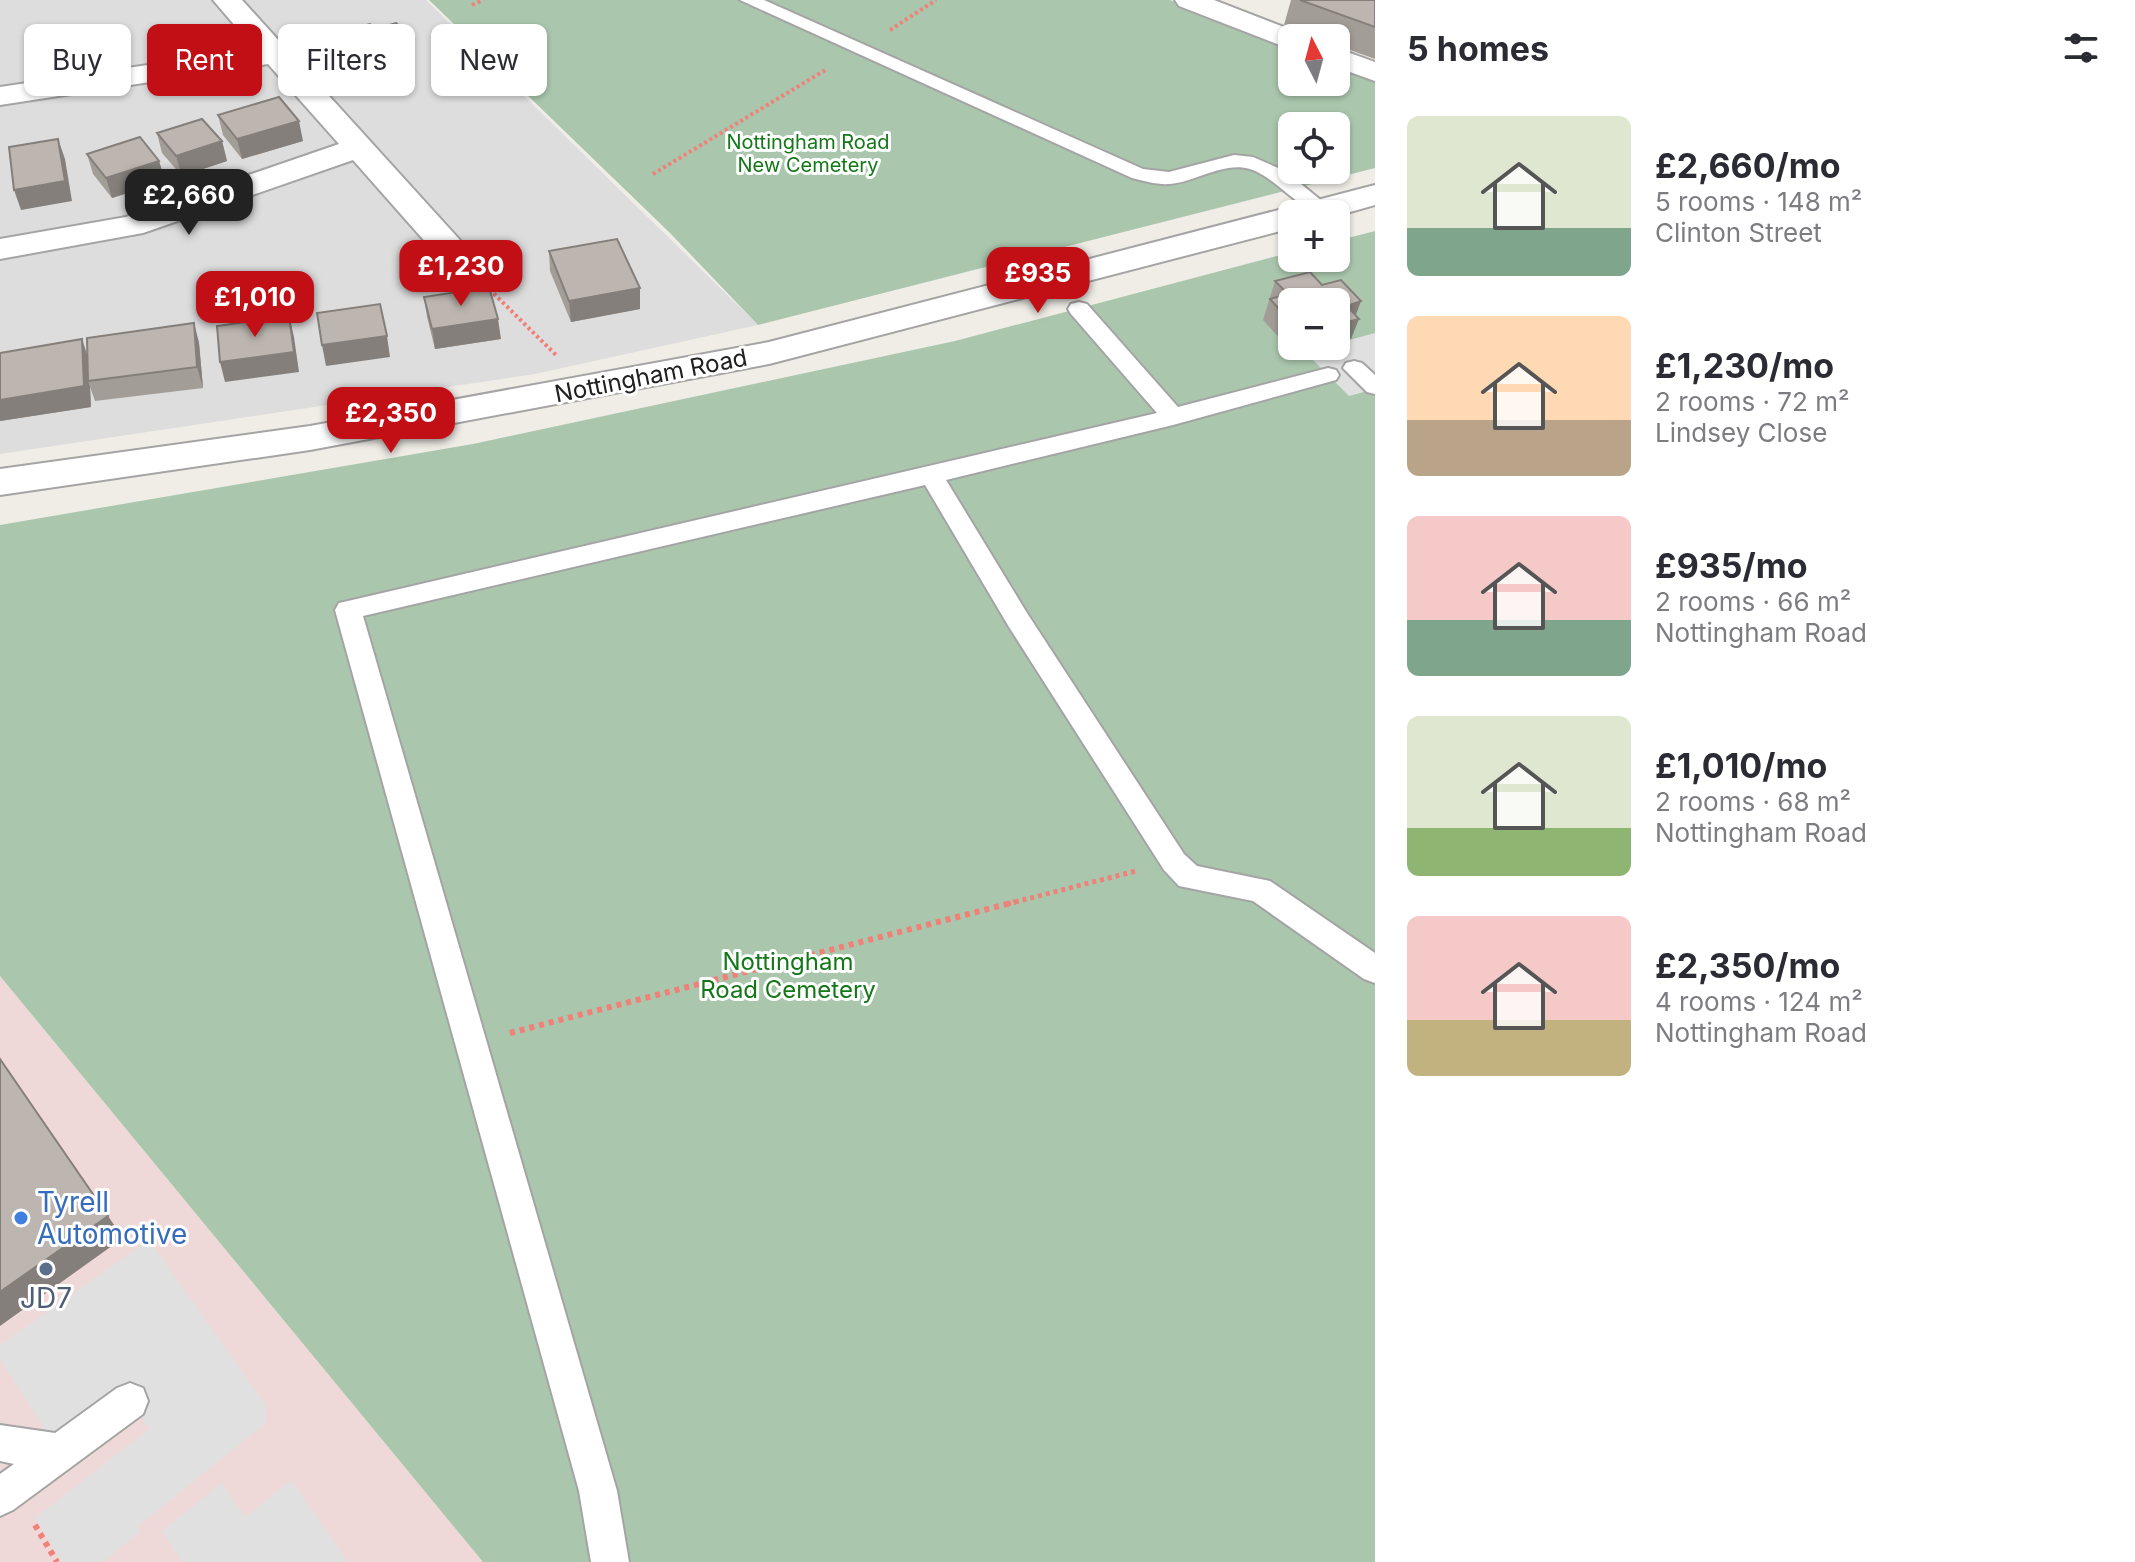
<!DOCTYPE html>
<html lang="en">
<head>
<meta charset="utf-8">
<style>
  body { margin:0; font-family:Inter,sans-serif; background:#f7f7f7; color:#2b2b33; height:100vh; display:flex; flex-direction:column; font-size:30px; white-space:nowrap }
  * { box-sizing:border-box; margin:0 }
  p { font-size:26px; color:#7c7c81 }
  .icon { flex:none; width:44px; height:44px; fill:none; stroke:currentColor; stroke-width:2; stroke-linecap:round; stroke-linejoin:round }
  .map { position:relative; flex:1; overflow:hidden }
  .drawer { display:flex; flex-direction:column; background:#fff; width:760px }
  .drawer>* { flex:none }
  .guide { position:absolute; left:24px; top:24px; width:760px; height:72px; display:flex; gap:16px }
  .needle { width:52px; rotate:354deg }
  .tools { position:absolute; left:1278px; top:24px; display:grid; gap:16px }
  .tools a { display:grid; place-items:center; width:72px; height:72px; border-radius:12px; background:#fff; box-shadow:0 2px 6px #0004; font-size:40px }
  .price { position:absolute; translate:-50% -68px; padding:0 18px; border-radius:16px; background:#c20f16; color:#fff; font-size:26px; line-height:52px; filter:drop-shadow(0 2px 4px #0008) }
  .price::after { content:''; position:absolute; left:50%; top:48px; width:24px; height:18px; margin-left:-12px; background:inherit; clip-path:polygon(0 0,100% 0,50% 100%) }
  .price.current { background:#222; color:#fff }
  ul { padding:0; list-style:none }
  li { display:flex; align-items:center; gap:24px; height:200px; padding:0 32px }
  li span { display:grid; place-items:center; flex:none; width:224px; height:160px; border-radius:12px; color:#555 }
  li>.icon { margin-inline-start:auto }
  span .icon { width:96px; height:96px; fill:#fffc; stroke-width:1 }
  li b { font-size:34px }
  h2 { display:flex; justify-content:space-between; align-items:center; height:96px; padding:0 32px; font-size:34px }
  .tag { padding:0 28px; border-radius:12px; background:#fff; box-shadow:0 2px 6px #0004; font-size:28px; line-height:72px }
  .tag.current { background:#c20f16; color:#fff }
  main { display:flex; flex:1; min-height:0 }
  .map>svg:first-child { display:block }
  .residential { fill:#dedddd }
  .commercial { fill:#efd8d8 }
  .cemetery { fill:#aac7ad; fill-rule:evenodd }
  .parking { fill:#e0e0e0 }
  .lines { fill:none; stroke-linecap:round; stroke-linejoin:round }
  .service-casing { stroke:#a4a4a4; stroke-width:4 }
  .minor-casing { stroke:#a4a4a4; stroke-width:4 }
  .tertiary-casing { stroke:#a4a4a4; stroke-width:4 }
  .path-far2 { stroke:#f08078; stroke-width:4; stroke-dasharray:3 3; stroke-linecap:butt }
  .path-far1 { stroke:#f08078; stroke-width:5; stroke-dasharray:4 4; stroke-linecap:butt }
  .path { stroke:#f08078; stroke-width:6; stroke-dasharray:5 5; stroke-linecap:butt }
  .service { fill:#fff; fill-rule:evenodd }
  .minor { fill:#fff; fill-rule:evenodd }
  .tertiary { fill:#fff; fill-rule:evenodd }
  .wall { fill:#a39d97 }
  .shaded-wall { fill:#847f7b }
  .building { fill:#bdb6b0; stroke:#847f7b; stroke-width:2 }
  .shop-dot { fill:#3f7fe0; stroke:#fff; stroke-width:3 }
  .service-dot { fill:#5c6f8a; stroke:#fff; stroke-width:3 }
  .labels { text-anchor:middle; stroke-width:6; stroke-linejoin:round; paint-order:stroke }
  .far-park-label { font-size:20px; fill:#147818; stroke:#fff }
  .street-label { font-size:24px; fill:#202020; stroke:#fff }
  .park-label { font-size:24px; fill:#147818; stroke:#fff }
  .near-shop-label { font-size:28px; fill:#366cbe; stroke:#fff; text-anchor:start }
  .near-service-label { font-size:28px; fill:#4e5e75; stroke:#fff }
</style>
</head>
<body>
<main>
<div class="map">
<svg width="1375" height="1562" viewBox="0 0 1375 1562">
  <rect width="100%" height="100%" fill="#f0ede7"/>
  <path class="residential" d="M0 0H426L758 325 535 374 0 454Z"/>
  <path class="commercial" d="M0 976 483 1562H0Z"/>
  <path class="cemetery" d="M429 0H1170L1292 47V82H1336V64L1375 80V168L758 325 670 233ZM1292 126H1336V170H1292Z
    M1375 231V1562H483L0 976V525L473 444 955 341 1292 252V258H1336V241ZM1292 302H1336V346H1292Z"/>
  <path class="parking" d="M1375 333V389L1349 396 1305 352Z
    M149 1240 266 1405V1423L137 1527 140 1532 103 1562H62L35 1518 149 1429 130 1401 52 1441 0 1359V1345Z
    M291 1480 348 1562H182L162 1531 222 1483 245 1517Z"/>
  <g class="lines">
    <defs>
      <path id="service" d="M740 0H764L1143 169 1169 172 1234 155 1253 157 1285 171 1333 210 1330 214C1299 214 1280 179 1250 169 1224 161 1195 182 1170 184 1158 185 1143 181 1132 178Z
        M1079 302 1087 304 1178 407 1328 368 1336 370 1339 375 1336 380 1173 425 946 480 1027 613 1184 854 1197 866 1270 881 1375 953V983L1364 979 1253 901 1179 886 1164 870 1009 627 925 485 363 616 617 1491 629 1562H591L579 1491 335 610 339 603 348 601 1157 413 1071 314 1068 309 1071 304Z
        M1354 361 1362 363 1375 375V394L1367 392 1343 368 1346 363Z
        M130 1383 143 1388 148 1401 143 1414 13 1510 0 1516V1474L14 1464 0 1461V1425L55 1433 117 1388Z"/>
      <path id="minor" d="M213 0H242L468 249 473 256 468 263 456 266 444 263 353 160 143 233 0 259V239L126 217 339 144 268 64 0 105V87L255 49Z
        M1175 0H1214L1302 34 1305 38H1292V49L1282 46 1179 6Z
        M1336 48 1375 62V81L1336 67Z"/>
      <path id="tertiary" d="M1375 185V205L1336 216 1292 214V228L769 364 310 450 0 495V469L310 426 769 342Z"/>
    </defs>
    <use href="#service" class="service-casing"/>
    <use href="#minor" class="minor-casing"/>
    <use href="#tertiary" class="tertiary-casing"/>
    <path class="path-far2" d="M472 5 483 0
      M890 30 936 0
      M653 174 827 69
      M481 281 557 356"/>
    <path class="path-far1" d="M1007 904 1136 871"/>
    <path class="path" d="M510 1033 1015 902
      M35 1525 57 1562"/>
    <use href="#service" class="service"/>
    <use href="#minor" class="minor"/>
    <use href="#tertiary" class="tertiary"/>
  </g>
  <path class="wall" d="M1291 0H1375V59L1336 45V38H1318L1284 25Z
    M375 29 406 50 341 68 329 55 326 35Z
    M218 115 303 141 242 159 223 135Z
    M157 133 222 141 227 161 182 176 162 153Z
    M87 154 159 161 165 181 112 198 93 174Z
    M549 251 640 288V309L571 322 550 271Z
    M1275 281 1322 285 1356 316 1351 339 1336 302H1292V339L1283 342 1263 320Z
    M424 297 501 339 435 349 427 317Z
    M194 323 199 343 203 388 95 401 90 387 91 407 0 421V353L87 355Z"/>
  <path class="shaded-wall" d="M403 30 406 50 341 68 337 49Z
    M299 121 303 141 242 159 237 139Z
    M58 139 65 159 72 201 21 210 14 190Z
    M222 141 227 161 182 176 176 156Z
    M159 161 165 181 112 198 106 178Z
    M640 288V309L571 322 569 301Z
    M1361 301 1354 320 1359 319 1351 339 1336 344V325L1347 306Z
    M289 316 294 337 299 372 225 382 220 362Z
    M498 319 501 339 435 349 432 329Z
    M1290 321H1292V339L1283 342Z
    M194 323 199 343 203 388 197 367Z
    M387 336 390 357 326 366 322 345Z
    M82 339 89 360 88 381 90 387 91 407 0 421V400Z
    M108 1216 123 1238 0 1326V1292Z"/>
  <path class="building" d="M1300 0H1375V27Z
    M396 23 403 30 337 49 326 35 370 24 375 29Z
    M279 97 299 121 237 139 218 115Z
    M202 119 222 141 176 156 157 133Z
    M140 137 159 161 106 178 87 154Z
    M58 139 65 181 14 190 9 147Z
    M617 239 640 288 569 301 549 251Z
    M1310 272 1322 285 1341 280 1361 301 1347 306 1359 319 1336 325V302H1292V321H1290L1270 299 1288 294 1275 281Z
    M489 287 498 319 432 329 424 297Z
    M380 304 387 336 322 345 317 313Z
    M289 316 294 352 220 362 217 326Z
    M194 323 197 367 88 381 87 338Z
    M82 339 84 386 0 400V353Z
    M0 1059 108 1216 0 1292Z"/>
  <circle class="shop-dot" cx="21" cy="1218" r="8"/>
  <circle class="service-dot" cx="46" cy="1269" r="8"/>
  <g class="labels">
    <g class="far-park-label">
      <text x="808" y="149">Nottingham Road<tspan x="808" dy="23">New Cemetery</tspan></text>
    </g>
    <g class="street-label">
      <text transform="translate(651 376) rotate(-11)" y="8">Nottingham Road</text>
    </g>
    <g class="park-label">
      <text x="788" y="970">Nottingham<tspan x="788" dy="28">Road Cemetery</tspan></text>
    </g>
    <g class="near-shop-label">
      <text x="37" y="1212">Tyrell<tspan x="37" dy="32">Automotive</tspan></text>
    </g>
    <g class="near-service-label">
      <text x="46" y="1308">JD7</text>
    </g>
  </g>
</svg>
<div class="tools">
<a><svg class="needle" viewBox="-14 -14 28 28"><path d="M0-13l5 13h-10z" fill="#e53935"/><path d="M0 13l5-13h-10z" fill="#7c7c81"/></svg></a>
<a><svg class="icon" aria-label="locate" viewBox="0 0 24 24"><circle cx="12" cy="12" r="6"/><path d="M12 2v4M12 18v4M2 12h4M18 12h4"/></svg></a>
<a>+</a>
<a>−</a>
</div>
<b class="price current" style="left:189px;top:237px">£2,660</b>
<b class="price" style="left:461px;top:308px">£1,230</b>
<b class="price" style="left:1038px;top:315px">£935</b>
<b class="price" style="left:255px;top:339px">£1,010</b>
<b class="price" style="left:391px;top:455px">£2,350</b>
<div class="guide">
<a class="tag">Buy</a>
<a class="tag current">Rent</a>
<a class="tag">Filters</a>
<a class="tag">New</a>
</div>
</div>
<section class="drawer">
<h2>5 homes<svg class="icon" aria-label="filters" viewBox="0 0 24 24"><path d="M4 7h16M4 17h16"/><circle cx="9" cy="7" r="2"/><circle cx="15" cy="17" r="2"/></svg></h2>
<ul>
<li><span style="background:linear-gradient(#dfe7d0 70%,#7fa58c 0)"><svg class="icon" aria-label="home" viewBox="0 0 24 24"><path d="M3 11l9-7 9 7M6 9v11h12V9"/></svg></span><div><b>£2,660/mo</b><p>5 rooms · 148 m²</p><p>Clinton Street</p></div></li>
<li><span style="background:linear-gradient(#ffd9b3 65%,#b9a48a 0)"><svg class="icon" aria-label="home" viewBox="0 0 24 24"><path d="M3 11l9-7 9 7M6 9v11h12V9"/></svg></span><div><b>£1,230/mo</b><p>2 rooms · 72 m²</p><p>Lindsey Close</p></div></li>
<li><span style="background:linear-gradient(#f6c9c9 65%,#7fa58c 0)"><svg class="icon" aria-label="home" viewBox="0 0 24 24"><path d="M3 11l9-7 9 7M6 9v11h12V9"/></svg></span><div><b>£935/mo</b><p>2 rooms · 66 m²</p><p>Nottingham Road</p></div></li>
<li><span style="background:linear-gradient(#dfe7d0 70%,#8fb573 0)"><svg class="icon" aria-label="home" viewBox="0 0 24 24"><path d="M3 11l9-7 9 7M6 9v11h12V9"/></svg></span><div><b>£1,010/mo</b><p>2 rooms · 68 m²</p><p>Nottingham Road</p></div></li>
<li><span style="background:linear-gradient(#f6c9c9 65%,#c2b280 0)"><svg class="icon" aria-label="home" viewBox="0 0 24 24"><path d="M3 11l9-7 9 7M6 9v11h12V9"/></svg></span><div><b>£2,350/mo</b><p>4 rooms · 124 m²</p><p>Nottingham Road</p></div></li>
</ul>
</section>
</main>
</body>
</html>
